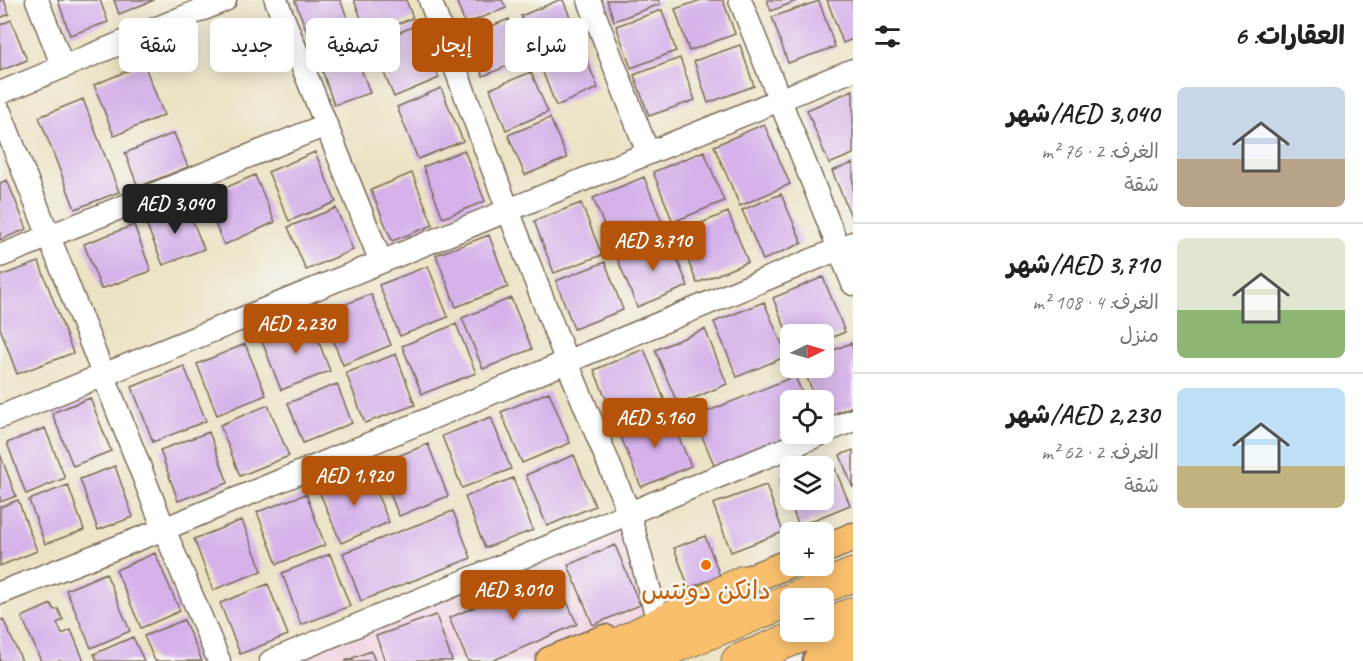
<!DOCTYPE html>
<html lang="ar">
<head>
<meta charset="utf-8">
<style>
  body { margin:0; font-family:Caveat,"Playpen Sans Arabic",sans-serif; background:#f6f6f6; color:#222; direction:rtl; height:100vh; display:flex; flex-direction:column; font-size:22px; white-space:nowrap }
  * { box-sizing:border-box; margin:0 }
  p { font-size:20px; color:#767676 }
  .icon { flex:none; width:33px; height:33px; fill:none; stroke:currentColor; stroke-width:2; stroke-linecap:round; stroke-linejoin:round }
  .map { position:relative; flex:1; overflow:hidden; direction:ltr }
  .details { display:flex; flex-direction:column; background:#fff; width:510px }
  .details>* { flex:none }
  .guide { position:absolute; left:18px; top:18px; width:570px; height:54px; direction:rtl; display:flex; gap:12px }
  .needle { width:39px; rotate:85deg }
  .controls { position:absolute; left:780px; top:324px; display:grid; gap:12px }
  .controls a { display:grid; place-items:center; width:54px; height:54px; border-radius:9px; background:#fff; box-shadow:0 3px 15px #0003; font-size:30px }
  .price { position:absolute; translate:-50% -51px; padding:0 14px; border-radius:6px; background:#b45309; color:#fff; font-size:20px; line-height:39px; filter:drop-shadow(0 2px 3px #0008) }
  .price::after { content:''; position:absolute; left:50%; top:36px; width:18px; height:14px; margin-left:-9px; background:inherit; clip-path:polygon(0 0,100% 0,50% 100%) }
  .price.active { background:#222; color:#fff }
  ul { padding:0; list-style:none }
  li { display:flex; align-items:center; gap:18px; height:150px; padding:0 18px }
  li+li { border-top:2px solid #e0e0e0 }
  li span { display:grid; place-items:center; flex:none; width:168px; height:120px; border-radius:9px; color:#555 }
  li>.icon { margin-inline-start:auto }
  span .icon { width:72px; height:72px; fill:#fffc; stroke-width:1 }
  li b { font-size:26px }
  h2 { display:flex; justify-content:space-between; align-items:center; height:72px; padding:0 18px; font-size:26px }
  .tag { padding:0 21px; border-radius:9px; background:#fff; box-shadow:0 3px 15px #0003; font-size:21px; line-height:54px }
  .tag.active { background:#b45309; color:#fff }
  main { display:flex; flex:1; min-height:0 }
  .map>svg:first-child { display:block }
  .built { fill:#f2cfe0 }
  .building { fill:#d6b1ea }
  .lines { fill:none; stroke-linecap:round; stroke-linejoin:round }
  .minor-casing { stroke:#796b58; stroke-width:25 }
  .major-casing { stroke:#796b58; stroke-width:31 }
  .highway-casing { stroke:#796b58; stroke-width:35 }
  .minor { stroke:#fff; stroke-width:22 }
  .major { stroke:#f9bf6d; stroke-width:28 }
  .highway { stroke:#f9bf6d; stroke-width:33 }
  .food-dot { fill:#e8710a; stroke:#f6f6f2; stroke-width:2 }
  .labels { text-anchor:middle; stroke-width:5; stroke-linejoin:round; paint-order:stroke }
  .food-label { font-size:26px; fill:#c56008; stroke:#f6f6f2 }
</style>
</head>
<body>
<main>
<section class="details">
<h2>العقارات: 6<svg class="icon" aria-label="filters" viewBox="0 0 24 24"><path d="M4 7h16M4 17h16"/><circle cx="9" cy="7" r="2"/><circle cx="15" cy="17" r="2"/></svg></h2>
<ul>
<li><span style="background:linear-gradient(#c9d6e8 60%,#b9a48a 0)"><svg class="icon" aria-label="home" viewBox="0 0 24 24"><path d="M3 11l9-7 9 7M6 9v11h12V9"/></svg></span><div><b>AED 3,040/شهر</b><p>الغرف: 2 · 76 m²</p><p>شقة</p></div></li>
<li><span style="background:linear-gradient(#dfe7d0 60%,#8fb573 0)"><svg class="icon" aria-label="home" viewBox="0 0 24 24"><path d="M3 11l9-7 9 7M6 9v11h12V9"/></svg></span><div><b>AED 3,710/شهر</b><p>الغرف: 4 · 108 m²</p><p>منزل</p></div></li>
<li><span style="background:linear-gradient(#bfe0f5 65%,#c2b280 0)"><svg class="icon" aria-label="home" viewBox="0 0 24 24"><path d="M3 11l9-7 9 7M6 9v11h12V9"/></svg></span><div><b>AED 2,230/شهر</b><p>الغرف: 2 · 62 m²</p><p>شقة</p></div></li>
</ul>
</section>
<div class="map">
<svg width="853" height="661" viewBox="0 0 853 661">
  <rect width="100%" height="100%" fill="#f6f6f2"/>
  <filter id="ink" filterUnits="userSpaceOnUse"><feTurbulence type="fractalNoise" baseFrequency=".0167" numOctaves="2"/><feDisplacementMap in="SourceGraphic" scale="12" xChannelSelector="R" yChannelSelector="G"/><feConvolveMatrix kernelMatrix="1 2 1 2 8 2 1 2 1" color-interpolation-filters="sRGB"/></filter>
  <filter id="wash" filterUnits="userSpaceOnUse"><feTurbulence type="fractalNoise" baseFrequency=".008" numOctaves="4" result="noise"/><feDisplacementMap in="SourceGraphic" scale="24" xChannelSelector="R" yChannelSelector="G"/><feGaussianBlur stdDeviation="1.35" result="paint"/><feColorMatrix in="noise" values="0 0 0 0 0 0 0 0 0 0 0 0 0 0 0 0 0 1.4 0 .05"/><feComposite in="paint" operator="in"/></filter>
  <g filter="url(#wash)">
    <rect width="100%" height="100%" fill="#ece3c5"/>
    <path class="built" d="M625 518 662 610 534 661H287Z"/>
    <g id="blocks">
      <path class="building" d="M0 0H4L9 14 0 18Z
        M58 0H100L108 22 70 35Z
        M114 0H154L119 14Z
        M298 0H340L356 39 316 55 295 1Z
        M354 0H406L413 18 368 36Z
        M456 0H502L506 8 465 24Z
        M559 0H563L579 39 537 56 521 16Z
        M607 0H658L660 4 614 21Z
        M701 0H723L735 34 689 51 675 9Z
        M767 0H799L771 11Z
        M827 0H853V39L843 43Z
        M819 1 835 47 788 63 772 17Z
        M662 10 676 51 631 68 616 26Z
        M509 19 525 59 483 76 467 36Z
        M11 20 27 60 0 71V25Z
        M417 25 439 78 394 97 372 44Z
        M740 45 754 86 708 103 694 61Z
        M582 48 598 88 556 106 540 65Z
        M355 52 370 93 334 105 320 64Z
        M680 58 695 100 649 116 634 75Z
        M144 64 164 115 114 136 94 85Z
        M531 72 548 112 506 130 490 89Z
        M441 88 463 141 418 159 397 107Z
        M853 90V154L829 164 807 110Z
        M83 99 119 192 75 209 39 117Z
        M550 118 567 158 525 175 508 135Z
        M764 124 790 184 740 206 714 146Z
        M174 133 188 167 138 187 125 153Z
        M464 150 485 201 443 218 423 167Z
        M704 151 724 201 673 222 653 172Z
        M315 152 336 202 289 221 268 172Z
        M853 163V221L832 171Z
        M412 173 433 225 392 241 371 190Z
        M255 175 275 222 224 245 204 197Z
        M644 177 664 227 613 247 593 198Z
        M7 180 27 229 0 240V183Z
        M781 194 802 243 763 260 742 210Z
        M581 203 602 255 554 273 534 221Z
        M186 204 204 249 163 265 145 221Z
        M336 208 353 250 306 270 288 227Z
        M728 212 748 262 697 283 677 233Z
        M134 225 151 271 101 289 84 244Z
        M489 235 508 287 456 307 436 255Z
        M668 237 688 286 637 307 617 258Z
        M39 262 73 353 17 374 0 328V276Z
        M605 262 623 310 574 329 556 281Z
        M428 266 448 317 400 336 379 285Z
        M823 277 845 332 824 341V334H790V340L773 298Z
        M371 294 391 345 343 365 322 314Z
        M511 298 532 349 483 369 462 318Z
        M764 302 787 356 737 377 714 322Z
        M310 319 330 371 281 390 261 339Z
        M456 324 476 373 422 394 402 346Z
        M705 329 727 384 678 405 655 350Z
        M851 343 853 349V406L824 418V400H816L803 368H824V354Z
        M245 344 266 395 217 415 197 364Z
        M644 349 666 404 617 425 594 370Z
        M396 354 415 405 365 423 346 373Z
        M184 366 206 421 153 442 132 387Z
        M795 376 805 400H790V434H795L715 467 694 417Z
        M337 384 352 423 303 443 288 403Z
        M549 392 570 443 522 463 501 412Z
        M90 398 111 451 73 466 52 413Z
        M268 405 289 456 240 476 220 425Z
        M668 412 691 466 641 487 619 432Z
        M491 417 511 469 462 488 442 436Z
        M45 428 65 478 26 494 7 443Z
        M209 432 228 483 178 501 160 450Z
        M428 444 448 496 399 516 378 464Z
        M853 450V488L840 455Z
        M0 454 16 496 0 502Z
        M574 455 595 506 547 526 526 475Z
        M831 459 850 505 799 526 780 480 790 476V500H824V466H812Z
        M115 466 133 517 98 530 80 479Z
        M367 471 389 522 341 543 319 491Z
        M513 478 533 530 485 548 465 497Z
        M68 485 84 530 45 544 29 500Z
        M766 485 783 532 731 552 713 504Z
        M306 494 325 545 277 564 257 512Z
        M18 500 37 551 0 566V507Z
        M453 511 471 558 361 601 343 553Z
        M242 520 262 571 213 590 194 539Z
        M705 536 720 576 689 588 674 548Z
        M615 545 640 605 593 625 568 565Z
        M155 553 180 611 141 628 116 570Z
        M330 554 350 606 301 625 282 573Z
        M106 573 130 631 91 648 66 590Z
        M554 573 577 624 492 661H468L449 618Z
        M268 584 288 635 240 654 220 603Z
        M51 604 54 610 58 609 63 620 57 623 62 634 71 630 84 661H41L22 617Z
        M436 615 452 661H385L376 636Z
        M3 619 22 661H0V621Z
        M184 620 202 661H155L144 636Z
        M133 637 144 661H97L94 654Z
        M371 651 375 661H345Z"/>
    </g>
  </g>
  <g filter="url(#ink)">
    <use href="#blocks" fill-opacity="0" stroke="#796b58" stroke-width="1.5"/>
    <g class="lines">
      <defs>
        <path id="minor" d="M37 0 63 67
          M276 0 381 262
          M430 0 508 210 567 362 629 513 657 618
          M589 0 648 153
          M740 0 853 284
          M0 93 225 0
          M0 112 164 529 219 661
          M0 256 326 125
          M0 417 853 70
          M824 432 853 420
          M0 593 164 529 853 243
          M271 661 821 434"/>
        <path id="major" d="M824 549 853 537
          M723 590 790 563
          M550 661 605 639
          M817 661 853 645"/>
        <path id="highway" d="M795 598 853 575
          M824 626 853 614
          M585 661 744 582
          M638 661 790 600
          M738 661 810 632"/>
      </defs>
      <use href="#minor" class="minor-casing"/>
      <use href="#major" class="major-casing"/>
      <use href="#highway" class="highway-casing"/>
      <use href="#minor" class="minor"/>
      <use href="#major" class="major"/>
      <use href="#highway" class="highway"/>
    </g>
  </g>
  <circle class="food-dot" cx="706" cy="565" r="6"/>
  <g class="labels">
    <g class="food-label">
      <text x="706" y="599">دانكن دونتس</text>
    </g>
  </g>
</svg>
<div class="controls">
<a><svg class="needle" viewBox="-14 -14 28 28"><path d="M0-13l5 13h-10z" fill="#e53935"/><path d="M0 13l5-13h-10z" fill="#767676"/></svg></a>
<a><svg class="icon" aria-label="locate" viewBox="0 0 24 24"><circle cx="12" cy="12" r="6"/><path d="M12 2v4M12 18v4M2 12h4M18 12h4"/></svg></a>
<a><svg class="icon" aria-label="layers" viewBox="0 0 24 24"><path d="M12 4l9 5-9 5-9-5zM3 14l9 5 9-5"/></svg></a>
<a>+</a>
<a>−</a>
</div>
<b class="price active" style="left:175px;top:235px">AED 3,040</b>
<b class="price" style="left:653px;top:272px">AED 3,710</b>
<b class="price" style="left:296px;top:355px">AED 2,230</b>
<b class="price" style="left:655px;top:449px">AED 5,160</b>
<b class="price" style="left:354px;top:507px">AED 1,920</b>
<b class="price" style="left:513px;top:621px">AED 3,010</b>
<div class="guide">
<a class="tag">شراء</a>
<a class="tag active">إيجار</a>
<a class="tag">تصفية</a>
<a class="tag">جديد</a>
<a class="tag">شقة</a>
</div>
</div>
</main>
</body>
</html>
